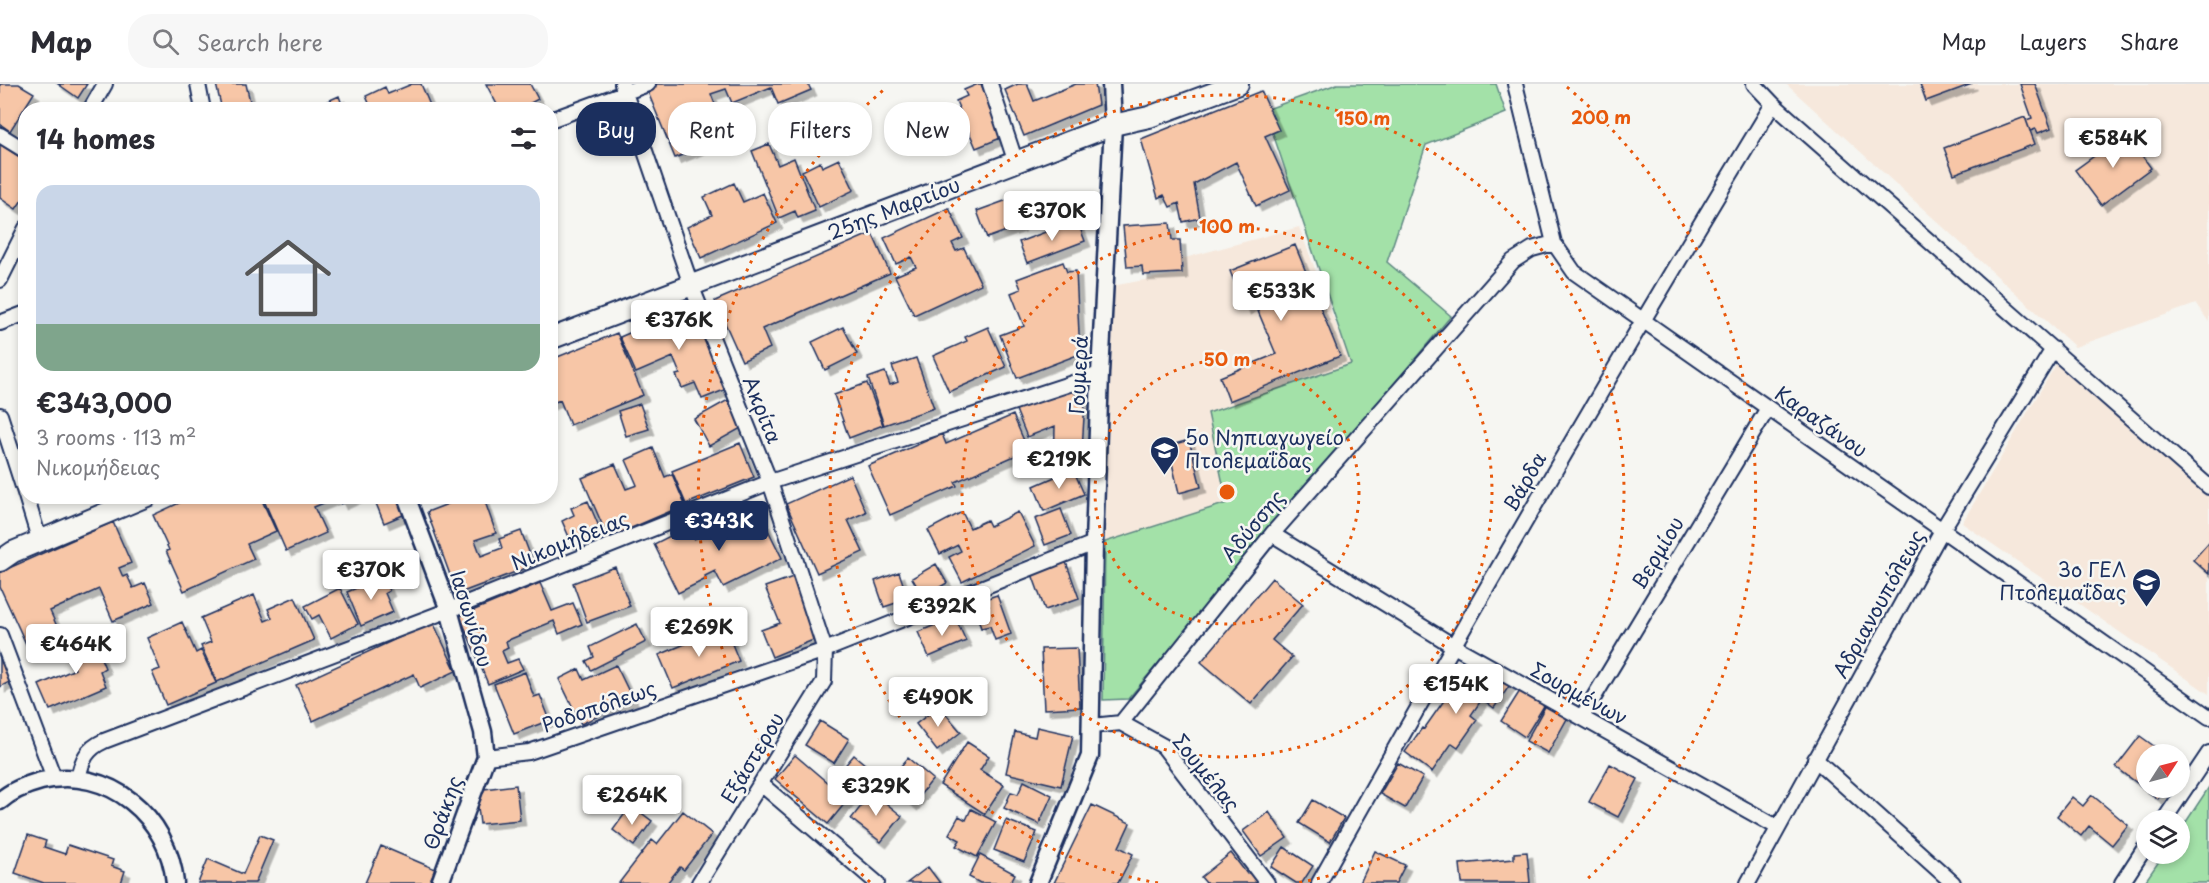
<!DOCTYPE html>
<html lang="en">
<head>
<meta charset="utf-8">
<style>
  body { margin:0; font-family:"Playpen Sans",sans-serif; background:#f7f7f7; color:#2b2b33; height:100vh; display:flex; flex-direction:column; font-size:22px; white-space:nowrap }
  * { box-sizing:border-box; margin:0 }
  p { font-size:20px; color:#7c7c81 }
  .icon { flex:none; width:33px; height:33px; fill:none; stroke:currentColor; stroke-width:2; stroke-linecap:round; stroke-linejoin:round }
  .map { position:relative; flex:1; overflow:hidden }
  .side { position:absolute; left:18px; top:18px; width:540px; height:402px; display:flex; flex-direction:column; background:#fff; border-radius:24px; box-shadow:0 3px 9px #0003 }
  .side>* { flex:none }
  .top-card { position:absolute; left:576px; top:18px; width:570px; height:54px; display:flex; gap:12px }
  .needle { width:39px; rotate:54deg }
  .tools { position:absolute; left:2136px; top:660px; display:grid; gap:12px }
  .tools a { display:grid; place-items:center; width:54px; height:54px; border-radius:50%; background:#fff; box-shadow:0 3px 9px #0003; font-size:30px }
  .price { position:absolute; translate:-50% -51px; padding:0 14px; border-radius:6px; background:#fff; color:#222; font-size:20px; line-height:39px; filter:drop-shadow(0 2px 3px #0008) }
  .price::after { content:''; position:absolute; left:50%; top:36px; width:18px; height:14px; margin-left:-9px; background:inherit; clip-path:polygon(0 0,100% 0,50% 100%) }
  .price.active { background:#1b2f5e; color:#fff }
  ul { padding:0; list-style:none }
  li { display:grid; align-content:center; gap:12px; height:318px; padding:0 18px }
  li span { display:grid; place-items:center; height:186px; border-radius:18px; color:#555 }
  li>.icon { margin-inline-start:auto }
  span .icon { width:108px; height:108px; fill:#fffc; stroke-width:1 }
  li b { font-size:26px }
  h2 { display:flex; justify-content:space-between; align-items:center; height:72px; padding:0 18px; font-size:26px }
  .tag { padding:0 21px; border-radius:24px; background:#fff; box-shadow:0 3px 9px #0003; font-size:21px; line-height:54px }
  .tag.active { background:#1b2f5e; color:#fff }
  header { display:flex; align-items:center; gap:36px; box-sizing:border-box; height:84px; padding:0 30px; background:#fff; border-bottom:2px solid #e1e1e2 }
  header strong { font-size:28px }
  nav { display:flex; gap:33px; margin-inline-start:auto; font-size:21px }
  .search { width:420px; height:54px; background:#f7f7f7; display:flex; align-items:center; gap:15px; box-sizing:border-box; padding:0 21px; border-radius:24px; color:#7c7c81; font-size:22px }
  .map>svg:first-child { display:block }
  .built { fill:#f6e8dc }
  .green { fill:#a3e1a8; stroke:#5f8883; stroke-width:1.5 }
  .building { fill:#f7c6a7; stroke:#1b2f5e; stroke-width:1.5; filter:url(#shadow) }
  .lines { fill:none; stroke-linecap:round; stroke-linejoin:round }
  .minor-casing { stroke:#1b2f5e; stroke-width:18 }
  .tertiary-casing { stroke:#1b2f5e; stroke-width:21 }
  .secondary-casing { stroke:#1b2f5e; stroke-width:24 }
  .minor { stroke:#f6f6f2; stroke-width:14 }
  .tertiary { stroke:#f6f6f2; stroke-width:16 }
  .secondary { stroke:#f6f6f2; stroke-width:20 }
  .ring { fill:none; stroke:#e8590c; stroke-width:3; stroke-dasharray:3 6 }
  .labels { text-anchor:middle; stroke-width:5; stroke-linejoin:round; paint-order:stroke }
  .street-label { font-size:20px; fill:#1b2f5e; stroke:#f6f6f2 }
  .poi-label { font-size:20px; fill:#1b2f5e; stroke:#f6f6f2; text-anchor:start }
  .centre { fill:#e8590c; stroke:#f6f6f2; stroke-width:3 }
  .ring-label { font-size:18px; text-anchor:middle; font-weight:bold; fill:#e8590c; stroke:#f6f6f2; stroke-width:5; stroke-linejoin:round; paint-order:stroke }
</style>
</head>
<body>
<header>
<strong>Map</strong>
<div class="search"><svg class="icon" aria-label="search" viewBox="0 0 24 24"><circle cx="10" cy="10" r="6"/><path d="M15 15l6 6"/></svg>Search here</div>
<nav><a>Map</a><a>Layers</a><a>Share</a></nav>
</header>
<div class="map">
<svg width="2209" height="799" viewBox="0 0 2209 799">
  <defs>
    <filter id="shadow"><feDropShadow dx="5.5" dy="5.5" stdDeviation="0" flood-color="#0004"/></filter>
  </defs>
  <rect width="100%" height="100%" fill="#f6f6f2"/>
  <filter id="ink" filterUnits="userSpaceOnUse"><feTurbulence type="fractalNoise" baseFrequency=".0167" numOctaves="2"/><feDisplacementMap in="SourceGraphic" scale="12" xChannelSelector="R" yChannelSelector="G"/><feConvolveMatrix kernelMatrix="1 2 1 2 8 2 1 2 1" color-interpolation-filters="sRGB"/></filter>
  <g filter="url(#ink)">
    <path class="built" d="M1786 0H2209V238L2196 220 2075 263Z
      M1299 143 1351 280 1209 329 1227 419 1105 458 1112 202 1182 189 1181 175Z
      M2058 277 2209 406V610L1962 439Z"/>
    <path class="green" d="M1337 0H1496L1506 29 1426 61 1387 178 1451 232 1128 615 1103 616 1105 458 1227 419 1208 329 1351 280 1265 26Z
      M2209 703V799H2144L2164 770H2180V747Z"/>
    <path class="building" d="M0 0H19L34 9 10 47 0 40Z
      M58 0H87L78 14Z
      M216 0H246L251 22 236 26H222Z
      M412 0H421L432 26H372L366 12 385 3 388 10Z
      M486 0H530L538 15 518 26H500Z
      M648 0H808L811 6 778 20 771 3 732 19 726 5 711 10 718 28 699 35 709 60 675 74 645 1Z
      M978 0H981L1003 53 976 64 956 17 967 12 964 6Z
      M1018 0H1027L1034 17 1076 0H1095L1098 21 1024 52 1005 6Z
      M1920 0H1972L1926 17Z
      M2020 0H2035L2051 44 2038 49 2036 45 2030 47 2026 36 2032 34Z
      M1261 7 1279 46 1265 52 1290 106 1256 122 1236 78 1194 100 1200 134 1183 138 1179 119 1170 123 1164 111 1158 114 1141 55Z
      M339 12 344 26H321L319 21Z
      M2025 33 2035 60 1954 90 1944 64Z
      M2126 49 2151 84 2101 121 2075 86Z
      M0 60 26 77V110L16 125 0 114Z
      M769 60 778 81 794 74 815 127 798 134 795 127 779 134 752 67Z
      M839 75 854 106 819 123 802 87 820 78 822 83Z
      M734 99 743 118 763 109 777 139 701 174 687 143 712 131 704 113Z
      M1010 115 1020 142 987 154 977 127Z
      M949 124 963 154 952 159 956 167 964 164 981 200 914 231 895 192 916 183 911 173 896 180 884 154Z
      M1077 136 1085 157 1027 179 1019 158Z
      M1170 139 1172 156H1180L1182 189 1143 191 1142 182 1127 183 1123 142Z
      M872 149 890 189 762 245 770 264 742 277 715 217Z
      M1295 161 1340 272 1229 317 1220 293 1276 270 1255 220 1245 225 1230 187Z
      M1063 178 1067 188 1076 187 1080 270 1017 294 1000 251 1024 242 1011 209 1021 205 1017 195Z
      M695 221 729 304 702 315 695 299 682 304 676 291 680 290 673 273 636 289 620 253Z
      M843 243 857 270 825 286 812 258Z
      M988 243 1006 283 949 308 933 272 967 257 965 253Z
      M617 249 643 311 570 341 560 316 550 320V276Z
      M916 274 934 324 884 341 868 294 885 288 890 301 898 298 892 282Z
      M867 299 883 341 849 354 834 311Z
      M1068 304 1085 317 1081 382 1054 383 1055 342 1027 353 1016 326Z
      M728 316 743 343 709 362 694 335Z
      M640 320 649 345 626 352 618 327Z
      M1013 331 1028 366 955 398 957 402 890 431 868 382 942 350 946 360Z
      M1189 356 1201 403 1179 409 1168 362Z
      M740 359 754 393 686 420 672 387Z
      M653 364 665 393 672 390 685 421 608 454 582 394 615 380 626 405 637 401 626 376Z
      M1073 385 1084 410 1044 427 1034 402Z
      M850 391 866 428 848 436 863 468 817 489 786 420Z
      M194 412H260L276 447 247 460 254 475 184 507 166 467 169 466 153 431Z
      M262 412H358L341 420 338 413 314 423 326 449 286 467Z
      M373 412H403L410 428 384 439Z
      M468 412H483L496 449 475 456 481 472 502 464 499 455 521 447 534 481 457 510 427 428Z
      M588 417 603 452 574 464 562 437 574 431 571 424Z
      M757 424 782 474 723 503 715 487 705 492 706 495 678 509 654 460 688 443 694 455Z
      M1061 425 1071 451 1045 461 1035 435Z
      M962 428 970 444 987 436 990 442 1018 428 1035 462 962 498 949 473 961 467 958 461 940 470 928 446Z
      M113 438 131 479 119 484 123 493 127 491 133 504 145 499 154 519 113 537 99 505 50 527 64 558 32 573 0 503V488Z
      M2209 458V490L2193 476Z
      M1066 478 1079 514 1045 526 1032 490Z
      M936 480 947 499 923 513 912 494Z
      M615 483 630 522 587 538 573 499Z
      M899 488 908 515 884 523 875 497Z
      M383 493 389 507 385 509 393 528 361 542 347 508Z
      M793 493 818 554 772 573 761 546 780 539 765 503Z
      M1272 494 1303 520 1272 556 1292 573 1251 620 1201 578Z
      M540 499 552 527 573 519 582 540 559 550 554 537 506 557 508 564 502 567 507 579 518 575 523 585 488 600 460 532Z
      M340 504 358 540 331 554 319 531 312 535 305 522Z
      M254 511 265 537 272 534 268 525 295 513 314 556 217 598 201 562 211 558 201 534Z
      M997 511 1011 550 995 556 990 542 981 544 973 519Z
      M955 533 966 557 929 573 918 548Z
      M182 538 196 569 201 566 216 599 166 621 152 588 160 585 147 554Z
      M433 538 456 587 420 604 414 590 313 637 296 601Z
      M637 540 646 558 591 586 586 577 594 573 590 563Z
      M725 543 739 577 673 604 659 571Z
      M91 551 105 584 100 587 106 602 50 626 39 601 75 585 65 562Z
      M1077 564 1080 623 1044 625 1041 565Z
      M0 570 13 596 0 603Z
      M1471 578 1496 596 1500 590 1512 598 1494 624 1482 615 1471 631 1477 636 1458 663 1452 659 1432 688 1405 668 1422 644 1424 645Z
      M616 581 633 616 581 640 559 595 579 585 584 596Z
      M525 588 534 613 540 611 550 636 514 650 494 600Z
      M1523 602 1547 617 1525 653 1501 637Z
      M1546 621 1568 633 1548 669 1526 657Z
      M939 622 961 648 937 667 916 640Z
      M820 637 849 655 834 679 805 661Z
      M1037 643 1073 651 1061 702 1006 689 1015 648 1035 653Z
      M2140 652 2165 670H2146V704H2166L2158 715 2116 683Z
      M967 658 989 672 980 686 1004 701 985 730 940 701Z
      M795 671 829 700 854 671 872 686 828 740 775 695Z
      M908 674 933 695 912 721 886 699Z
      M1398 679 1423 693 1405 724 1380 710Z
      M1610 680 1638 695 1618 733 1589 718Z
      M1024 697 1052 711 1039 740 1004 724 1011 708 1018 710Z
      M516 701 520 736 480 740 476 706Z
      M872 708 902 732 881 758 851 735Z
      M2092 711 2128 741 2112 761 2089 742 2081 752 2057 732 2072 713 2083 722Z
      M1313 716 1344 734 1330 758 1299 739Z
      M631 721 652 737 634 762 613 746Z
      M1092 721 1130 739 1119 763 1133 770 1118 799H1054Z
      M971 725 996 738 977 773 956 762 960 756 949 750 959 732 966 736Z
      M683 727 712 750 684 786 680 783 667 799H619L652 756 657 760Z
      M1269 728 1287 754 1261 772 1243 747Z
      M1006 736 1037 748 1024 778 994 766Z
      M28 751 46 757 44 763 65 770 68 761 113 776 111 782 125 787 121 799H44L15 789Z
      M260 751 273 756 255 799H198L208 775 243 790Z
      M381 762 435 785 429 799H365Z
      M1284 763 1313 782 1302 799H1296L1271 783Z
      M1375 767 1405 781 1396 799H1360Z
      M1527 768 1530 799H1462L1460 780 1514 775V769Z
      M1231 769 1247 790 1252 786 1262 799H1206L1201 793Z
      M980 771 1015 790 1010 799H980L969 793Z
      M928 783 940 799H907Z"/>
    <g class="lines">
      <defs>
        <path id="minor" d="M198 0 203 26
          M622 0 691 201 770 398 825 566 824 597 699 799
          M990 0 1016 79
          M1515 0 1554 159 1574 188 2209 633
          M1754 0 1773 20 2209 403
          M90 26 105 0
          M550 36 648 0
          M0 51 26 67
          M0 196 26 144
          M0 239 26 229
          M0 331 26 412
          M26 412 40 458
          M1272 450 1452 561 1777 743
          M0 551 54 694
          M1582 633 1768 324
          M1121 639 1272 450 1513 177 1532 165 1554 159
          M1092 642 1121 639 1163 662 1267 799
          M486 673 529 668 825 566 1094 459
          M1815 675 1953 799
          M78 695C82 676 86 665 104 657L449 526 770 398 1100 290
          M761 700 877 799
          M2164 736 2209 669
          M1319 799C1466 537 1617 277 1773 20
          M1748 799 1942 446 2053 265
          M2122 799 2146 762"/>
        <path id="tertiary" d="M406 412 449 526 483 648 486 673 440 799
          M0 717C12 706 26 701 41 697 109 681 169 733 175 799
          M1038 799 1090 672 1094 459 1100 290 1113 41 1111 0"/>
        <path id="secondary" d="M550 255 1113 41 1149 33 1238 0
          M0 477 13 468 147 412"/>
      </defs>
      <use href="#minor" class="minor-casing"/>
      <use href="#tertiary" class="tertiary-casing"/>
      <use href="#secondary" class="secondary-casing"/>
      <use href="#minor" class="minor"/>
      <use href="#tertiary" class="tertiary"/>
      <use href="#secondary" class="secondary"/>
    </g>
  </g>
  <g class="ring">
    <circle cx="1227" cy="408" r="132"/>
    <circle cx="1227" cy="408" r="265"/>
    <path d="M1158 799A397 397 0 1 1 1296 799"/>
    <path d="M870 798A529 529 0 0 1 887 3M1567 3A529 529 0 0 1 1584 798"/>
  </g>
  <defs>
    <symbol id="school-pin" viewBox="-11 -11 22 30"><path d="M0 17L-7.5 6A9.5 9.5 0 1 1 7.5 6Z" fill="#1b2f5e" stroke="#f6f6f2"/><path d="M0-5L7-2L0 1L-7-2ZM-4 1L0 2.5L4 1V4Q0 6-4 4Z" fill="#fff"/></symbol>
  </defs>
  <g fill-rule="evenodd">
    <use href="#school-pin" x="1148" y="350" width="33" height="45"/>
    <use href="#school-pin" x="2130" y="482" width="33" height="45"/>
  </g>
  <g class="labels">
    <g class="street-label">
      <text transform="translate(894 125) rotate(-21)" y="7">25ης Μαρτίου</text>
      <text transform="translate(1079 291) rotate(-87)" y="7">Γουμερά</text>
      <text transform="translate(762 326) rotate(68)" y="7">Ακρίτα</text>
      <text transform="translate(1821 338) rotate(35)" y="7">Καραζάνου</text>
      <text transform="translate(1525 398) rotate(-60)" y="7">Βάρδα</text>
      <text transform="translate(1253 442) rotate(-50)" y="7">Αδύσσης</text>
      <text transform="translate(570 457) rotate(-22)" y="7">Νικομήδειας</text>
      <text transform="translate(1658 469) rotate(-59)" y="7">Βερμίου</text>
      <text transform="translate(1879 520) rotate(-61)" y="7">Αδριανουπόλεως</text>
      <text transform="translate(471 535) rotate(73)" y="7">Ιασωνίδου</text>
      <text transform="translate(1579 610) rotate(29)" y="7">Σουρμένων</text>
      <text transform="translate(599 623) rotate(-19)" y="7">Ροδοπόλεως</text>
      <text transform="translate(753 674) rotate(-59)" y="7">Εξάστερου</text>
      <text transform="translate(1206 689) rotate(51)" y="7">Σουμέλας</text>
      <text transform="translate(443 729) rotate(-70)" y="7">Θράκης</text>
    </g>
    <g class="poi-label">
      <text x="1185" y="361">5ο Νηπιαγωγείο<tspan x="1185" dy="23">Πτολεμαΐδας</tspan></text>
      <text x="2126" y="493" text-anchor="end">3ο ΓΕΛ<tspan x="2126" dy="23">Πτολεμαΐδας</tspan></text>
    </g>
  </g>
  <circle cx="1227" cy="408" r="9" class="centre"/>
  <g class="ring-label">
    <text x="1601" y="40">200 m</text>
    <text x="1363" y="41">150 m</text>
    <text x="1227" y="149">100 m</text>
    <text x="1227" y="282">50 m</text>
  </g>
</svg>
<div class="tools">
<a><svg class="needle" viewBox="-14 -14 28 28"><path d="M0-13l5 13h-10z" fill="#e53935"/><path d="M0 13l5-13h-10z" fill="#7c7c81"/></svg></a>
<a><svg class="icon" aria-label="layers" viewBox="0 0 24 24"><path d="M12 4l9 5-9 5-9-5zM3 14l9 5 9-5"/></svg></a>
</div>
<b class="price" style="left:2113px;top:85px">€584K</b>
<b class="price" style="left:1052px;top:158px">€370K</b>
<b class="price" style="left:1281px;top:238px">€533K</b>
<b class="price" style="left:679px;top:267px">€376K</b>
<b class="price" style="left:1059px;top:406px">€219K</b>
<b class="price active" style="left:719px;top:468px">€343K</b>
<b class="price" style="left:371px;top:517px">€370K</b>
<b class="price" style="left:942px;top:553px">€392K</b>
<b class="price" style="left:699px;top:574px">€269K</b>
<b class="price" style="left:76px;top:591px">€464K</b>
<b class="price" style="left:1456px;top:631px">€154K</b>
<b class="price" style="left:938px;top:644px">€490K</b>
<b class="price" style="left:876px;top:733px">€329K</b>
<b class="price" style="left:632px;top:742px">€264K</b>
<div class="top-card">
<a class="tag active">Buy</a>
<a class="tag">Rent</a>
<a class="tag">Filters</a>
<a class="tag">New</a>
</div>
<section class="side">
<h2>14 homes<svg class="icon" aria-label="filters" viewBox="0 0 24 24"><path d="M4 7h16M4 17h16"/><circle cx="9" cy="7" r="2"/><circle cx="15" cy="17" r="2"/></svg></h2>
<ul>
<li><span style="background:linear-gradient(#c9d6e8 75%,#7fa58c 0)"><svg class="icon" aria-label="home" viewBox="0 0 24 24"><path d="M3 11l9-7 9 7M6 9v11h12V9"/></svg></span><div><b>€343,000</b><p>3 rooms · 113 m²</p><p>Νικομήδειας</p></div></li>
</ul>
</section>
</div>
</body>
</html>
